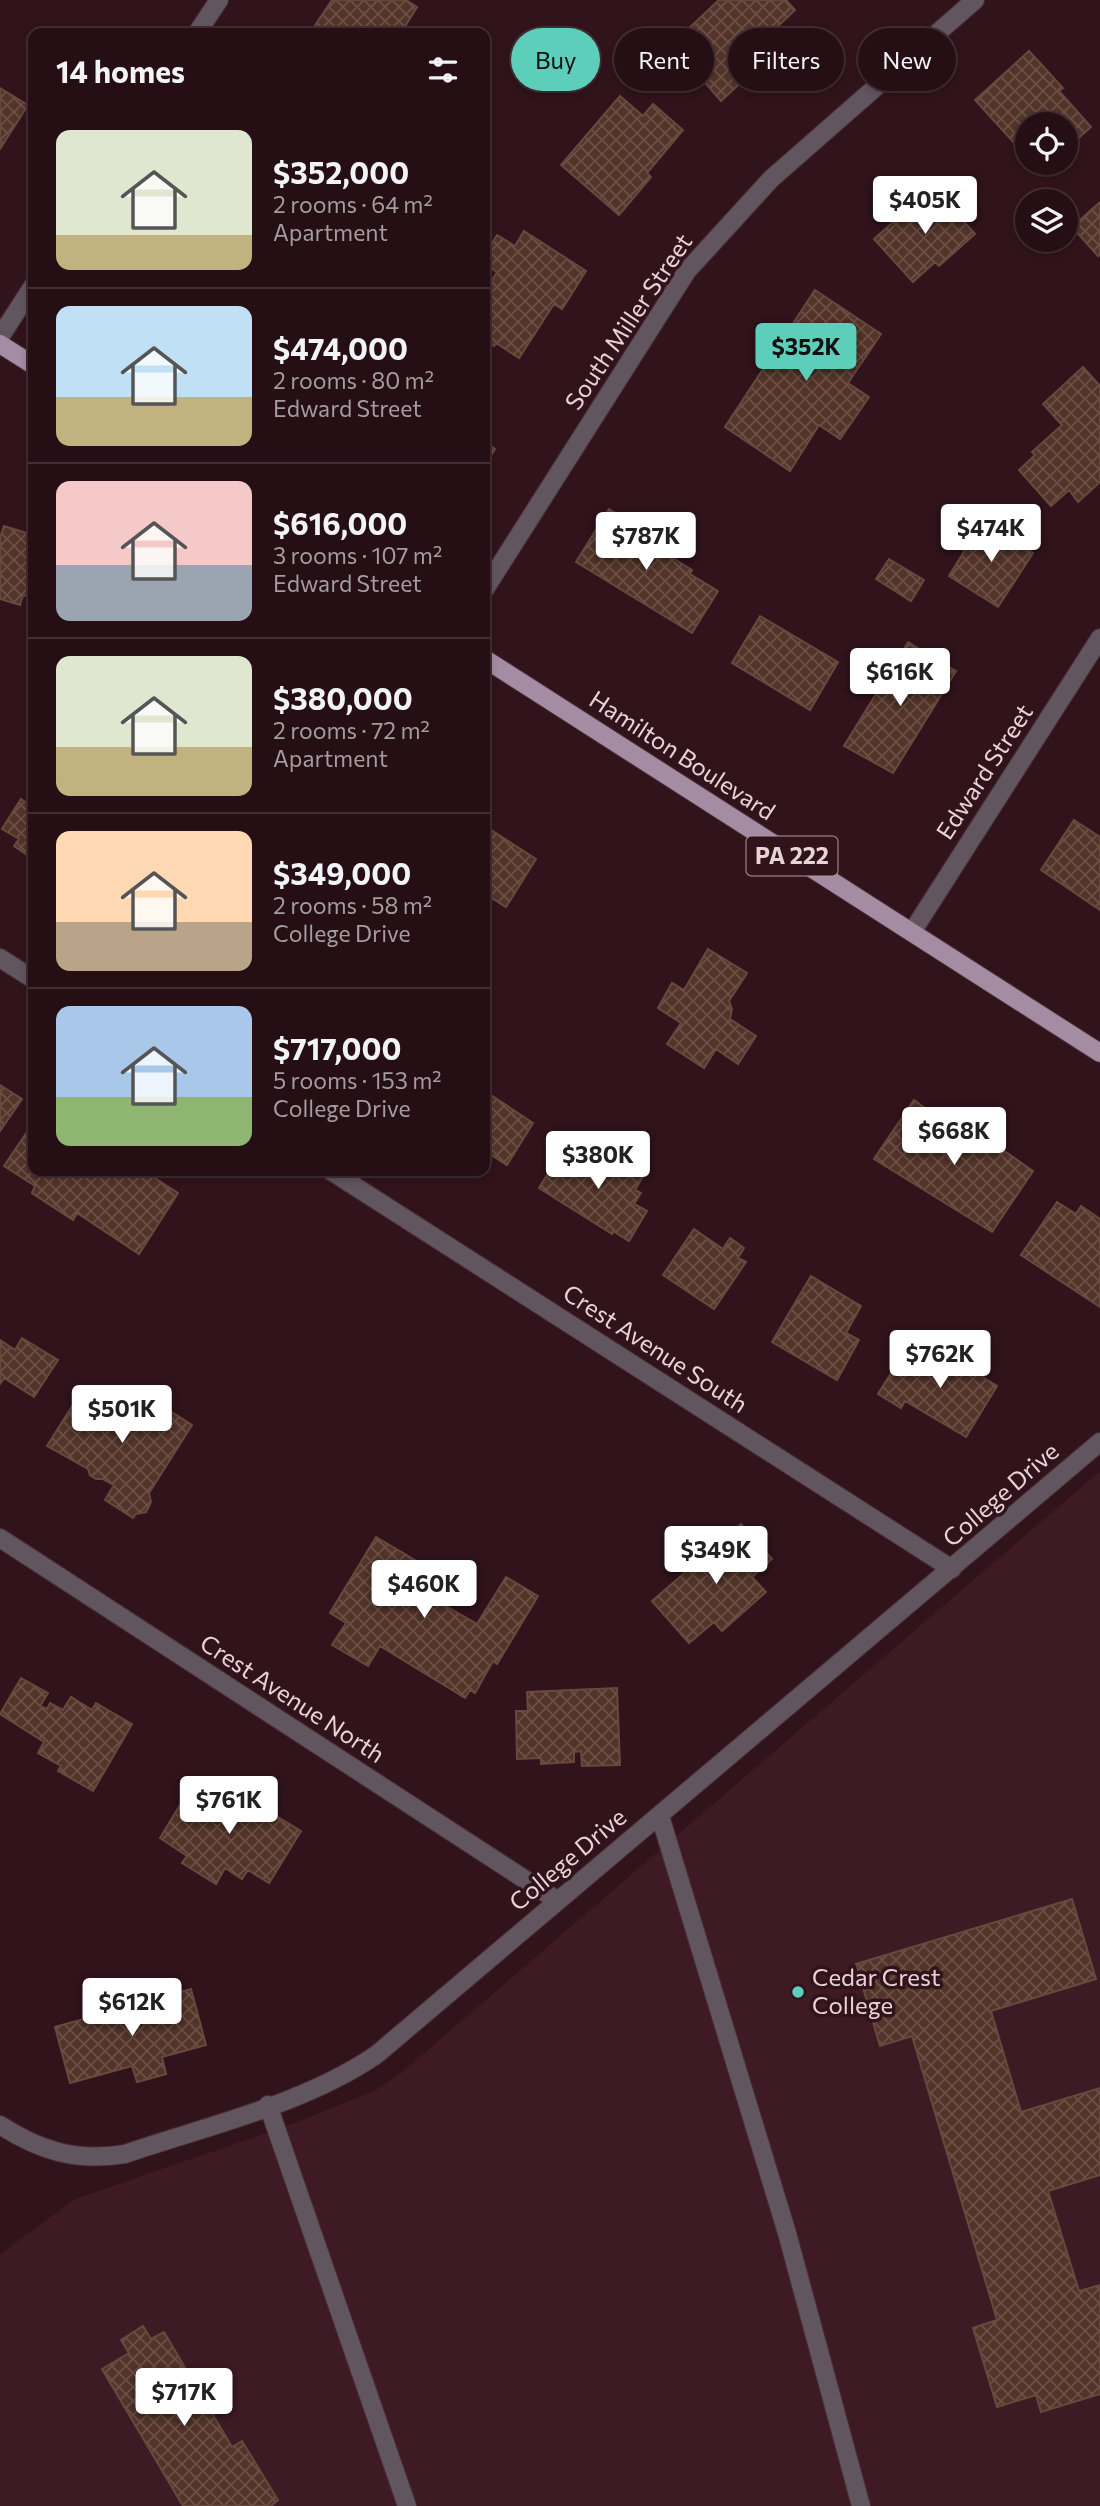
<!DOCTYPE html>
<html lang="en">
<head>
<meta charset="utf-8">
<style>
  body { margin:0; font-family:Commissioner,sans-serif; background:#311c22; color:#f1f3f6; height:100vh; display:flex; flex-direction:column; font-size:26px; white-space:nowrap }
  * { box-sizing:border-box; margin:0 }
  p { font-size:23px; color:#a39ca0 }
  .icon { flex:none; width:38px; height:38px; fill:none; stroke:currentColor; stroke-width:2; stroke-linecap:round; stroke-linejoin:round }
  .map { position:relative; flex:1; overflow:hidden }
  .details { position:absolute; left:28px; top:28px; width:462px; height:1148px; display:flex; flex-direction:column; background:#250e14; border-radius:14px; box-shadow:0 4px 10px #0003,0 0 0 2px #422e34 }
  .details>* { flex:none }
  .banner { position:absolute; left:511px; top:28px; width:483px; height:63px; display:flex; gap:14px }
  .tools { position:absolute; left:1015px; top:112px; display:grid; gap:14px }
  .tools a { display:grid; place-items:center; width:63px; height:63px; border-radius:50%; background:#250e14; box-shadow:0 4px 10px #0003,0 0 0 2px #422e34; font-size:35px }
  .price { position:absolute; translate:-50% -60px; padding:0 16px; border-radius:7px; background:#fff; color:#222; font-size:23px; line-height:46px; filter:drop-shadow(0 2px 4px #0008) }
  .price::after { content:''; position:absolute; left:50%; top:42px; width:21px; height:16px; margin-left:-10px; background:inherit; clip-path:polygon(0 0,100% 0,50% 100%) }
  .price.current { background:#5dceb9; color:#111 }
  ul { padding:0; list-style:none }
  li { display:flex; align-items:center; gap:21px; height:175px; padding:0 28px }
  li+li { border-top:2px solid #422e34 }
  li span { display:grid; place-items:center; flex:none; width:196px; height:140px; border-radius:14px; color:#555 }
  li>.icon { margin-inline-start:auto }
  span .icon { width:84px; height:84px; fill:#fffc; stroke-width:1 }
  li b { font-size:30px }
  h2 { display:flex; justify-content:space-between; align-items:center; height:84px; padding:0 28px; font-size:30px }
  .chip { padding:0 24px; border-radius:32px; background:#250e14; box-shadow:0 4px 10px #0003,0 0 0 2px #422e34; font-size:24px; line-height:63px }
  .chip.current { background:#5dceb9; color:#111 }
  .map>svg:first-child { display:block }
  .built { fill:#3e1a24 }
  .building { fill:url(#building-cross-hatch); stroke:#69483d; stroke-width:2 }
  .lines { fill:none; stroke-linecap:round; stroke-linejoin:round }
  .minor-casing { stroke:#4b2e35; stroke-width:20 }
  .major-casing { stroke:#4b2e35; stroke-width:20 }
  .minor { stroke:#615560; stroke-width:18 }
  .major { stroke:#a48ca2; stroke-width:18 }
  .poi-dot { fill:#5dceb9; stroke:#31131b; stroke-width:2.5 }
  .labels { text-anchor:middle; stroke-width:7; stroke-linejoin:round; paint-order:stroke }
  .shield { fill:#31131b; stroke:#b1999f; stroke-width:2 }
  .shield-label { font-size:23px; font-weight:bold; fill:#e8d3d7 }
  .street-label { font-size:24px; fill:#e8d3d7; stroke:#31131b }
  .poi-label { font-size:24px; fill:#e8d3d7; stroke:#31131b; text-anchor:start }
</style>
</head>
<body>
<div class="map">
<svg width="1100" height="2506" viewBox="0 0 1100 2506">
  <defs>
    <pattern id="building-cross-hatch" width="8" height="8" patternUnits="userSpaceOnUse" patternTransform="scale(1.75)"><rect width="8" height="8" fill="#533429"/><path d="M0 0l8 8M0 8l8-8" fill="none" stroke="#6c5047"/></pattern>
  </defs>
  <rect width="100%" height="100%" fill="#31131b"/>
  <path class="built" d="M1100 1471V2506H0V2254L75 2199 295 2123 376 2090 402 2072Z"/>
  <path class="building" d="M332 0H406L417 7 401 33H310Z
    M719 0H786L795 10 755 48 766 59 721 101 672 44Z
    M1029 51 1063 88 1059 91 1091 127 1066 149V124H1027V157L975 100Z
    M0 88 28 105 0 149Z
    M620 96 643 116 653 104 683 130 647 173 651 177 619 215 561 165Z
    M1033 163H1051L1041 172Z
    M937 191 975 234 939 266 935 262 913 282 874 239 913 204 918 208Z
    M1100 202V254L1098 256 1072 227Z
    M524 231 586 271 562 309 554 304 519 358 496 343 494 346 485 341V292L497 272 485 264V254L497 235 515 246Z
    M815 290 881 334 848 383 869 397 840 439 819 425 790 471 725 427Z
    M1083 367 1100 386V482L1078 502 1069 490 1051 506 1019 470 1035 455 1032 452 1062 425 1043 404Z
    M485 442 495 449 485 465Z
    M609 509 649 533 645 540 692 570 690 574 718 591 692 633 576 562Z
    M983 521 1033 553 998 607 949 576Z
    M4 526 33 535V598L23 595 20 605 0 599V538Z
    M889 559 924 580 911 601 876 579Z
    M760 616 838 662 810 710 732 663Z
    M908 642 956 671 893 773 844 746Z
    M21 799 33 807V859L14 846 19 839 2 829Z
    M1074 820 1100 837V910L1041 870Z
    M485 826 536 859 506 907 487 895 485 897Z
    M708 949 747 973 729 1001 732 1009 730 1019 756 1036 738 1064 716 1049 704 1068 667 1044 681 1023 658 1008 672 983 684 990Z
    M0 1085 22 1099 0 1131Z
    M485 1091 533 1123 507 1165 485 1151Z
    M914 1100 946 1123 943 1128 981 1154 990 1141 1033 1171 992 1232 874 1159Z
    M33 1123V1171H144L178 1193 139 1254 77 1213 73 1220 32 1193 35 1186 4 1166Z
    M564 1147 602 1168 612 1153 645 1173 635 1190 641 1193 634 1204 647 1211 629 1241 613 1231 612 1234 539 1188Z
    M1057 1202 1076 1214 1081 1206 1100 1219V1307L1021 1255Z
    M694 1229 723 1249 730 1238 744 1248 738 1258 746 1262 714 1309 663 1275Z
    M811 1276 861 1306 846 1333 859 1340 837 1380 772 1342Z
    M22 1338 58 1360 34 1397 4 1378 0 1384V1340L15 1350Z
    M936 1348 997 1386 966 1437 905 1401 901 1408 878 1394 903 1354 924 1368Z
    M131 1386 192 1425 149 1493 151 1502 146 1512 136 1514 133 1518 105 1500 114 1485 103 1479H96L90 1475 88 1469 47 1446 83 1389 103 1402 97 1411 110 1420Z
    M741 1524 772 1559 752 1577 766 1592 722 1631 714 1622 689 1643 652 1601Z
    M376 1537 442 1576 429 1596 477 1624 506 1577 538 1596 497 1664 493 1661 475 1693 470 1690 465 1698 380 1646 368 1666 332 1645 346 1623 330 1613Z
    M21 1678 48 1693 40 1706 47 1709 50 1703 63 1710 71 1697 92 1710 96 1703 132 1724 93 1791 58 1771 61 1766 38 1753 44 1742 0 1714Z
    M617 1688 620 1765 582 1766 581 1751 574 1752V1762L541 1764V1758L517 1759 516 1711H528L527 1692Z
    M194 1782 230 1804 237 1792 301 1831 269 1883 248 1870 242 1879 225 1868 216 1884 182 1863 187 1856 160 1838Z
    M1072 1899 1096 1979 991 2011 1021 2112 1100 2088V2175L1048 2191 1079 2291 1100 2285V2394L1041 2412 1036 2395 997 2407 973 2328 997 2320 912 2036 880 2046 856 1964Z
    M191 1989 206 2045 162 2057 166 2074 152 2078 137 2082 132 2066 70 2083 55 2027Z
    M143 2326 151 2339 164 2332 232 2447 242 2441 278 2500 271 2506H183L102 2369 129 2353 121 2340Z"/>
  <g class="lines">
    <defs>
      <path id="minor" d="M197 33 219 0
        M0 337 33 286
        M485 589 687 271 771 179 975 0
        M912 932 1100 638
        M0 958 33 979
        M331 1171 952 1569
        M0 1538 558 1901
        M660 1816 787 2233 861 2506
        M268 2105 407 2506
        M0 2125C40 2151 77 2162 125 2154 209 2125 302 2105 376 2055L1100 1442"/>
      <path id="major" d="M0 344 33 365
        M485 659 1100 1053"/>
    </defs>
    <use href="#minor" class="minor-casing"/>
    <use href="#major" class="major-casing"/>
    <use href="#minor" class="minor"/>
    <use href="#major" class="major"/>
  </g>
  <circle class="poi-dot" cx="798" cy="1992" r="7"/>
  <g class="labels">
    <rect class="shield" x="746.5" y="836.5" width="91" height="39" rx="5"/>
    <g class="shield-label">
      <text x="792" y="864">PA 222</text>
    </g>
    <g class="street-label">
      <text transform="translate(629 322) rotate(-56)" y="8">South Miller Street</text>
      <text transform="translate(682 756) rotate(33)" y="8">Hamilton Boulevard</text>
      <text transform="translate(985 772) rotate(-57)" y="8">Edward Street</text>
      <text transform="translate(655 1349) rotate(33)" y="8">Crest Avenue South</text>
      <text transform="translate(1001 1495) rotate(-41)" y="8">College Drive</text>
      <text transform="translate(292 1699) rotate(33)" y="8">Crest Avenue North</text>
      <text transform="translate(568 1860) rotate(-40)" y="8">College Drive</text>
    </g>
    <g class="poi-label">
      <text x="812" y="1986">Cedar Crest<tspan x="812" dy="28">College</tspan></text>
    </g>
  </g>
</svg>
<div class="tools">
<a><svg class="icon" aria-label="locate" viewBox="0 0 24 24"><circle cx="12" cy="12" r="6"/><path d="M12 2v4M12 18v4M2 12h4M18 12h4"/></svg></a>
<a><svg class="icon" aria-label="layers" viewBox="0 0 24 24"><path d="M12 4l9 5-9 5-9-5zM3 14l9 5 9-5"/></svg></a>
</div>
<b class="price" style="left:925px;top:236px">$405K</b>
<b class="price current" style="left:806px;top:383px">$352K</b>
<b class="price" style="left:991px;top:564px">$474K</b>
<b class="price" style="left:646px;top:572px">$787K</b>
<b class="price" style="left:900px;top:708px">$616K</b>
<b class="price" style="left:954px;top:1167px">$668K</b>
<b class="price" style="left:598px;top:1191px">$380K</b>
<b class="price" style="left:940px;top:1390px">$762K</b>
<b class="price" style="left:122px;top:1445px">$501K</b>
<b class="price" style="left:716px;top:1586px">$349K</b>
<b class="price" style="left:424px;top:1620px">$460K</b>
<b class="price" style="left:229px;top:1836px">$761K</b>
<b class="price" style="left:132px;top:2038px">$612K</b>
<b class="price" style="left:184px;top:2428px">$717K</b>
<div class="banner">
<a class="chip current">Buy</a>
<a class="chip">Rent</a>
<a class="chip">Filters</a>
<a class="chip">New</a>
</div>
<section class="details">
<h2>14 homes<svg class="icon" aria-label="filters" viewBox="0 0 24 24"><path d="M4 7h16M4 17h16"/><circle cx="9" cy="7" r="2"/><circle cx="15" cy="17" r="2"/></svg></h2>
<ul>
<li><span style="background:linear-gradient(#dfe7d0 75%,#c2b280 0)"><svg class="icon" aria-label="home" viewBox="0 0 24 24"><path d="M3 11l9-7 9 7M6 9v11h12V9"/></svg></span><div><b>$352,000</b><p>2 rooms · 64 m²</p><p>Apartment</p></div></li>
<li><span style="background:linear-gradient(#bfe0f5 65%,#c2b280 0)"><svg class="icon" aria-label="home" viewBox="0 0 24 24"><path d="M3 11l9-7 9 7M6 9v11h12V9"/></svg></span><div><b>$474,000</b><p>2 rooms · 80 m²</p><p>Edward Street</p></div></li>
<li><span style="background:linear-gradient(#f6c9c9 60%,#9aa5b1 0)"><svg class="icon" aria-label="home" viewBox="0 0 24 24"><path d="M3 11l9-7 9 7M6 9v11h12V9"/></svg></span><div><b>$616,000</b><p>3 rooms · 107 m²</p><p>Edward Street</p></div></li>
<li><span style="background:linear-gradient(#dfe7d0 65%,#c2b280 0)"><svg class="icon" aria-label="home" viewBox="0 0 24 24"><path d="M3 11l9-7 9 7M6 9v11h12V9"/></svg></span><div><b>$380,000</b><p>2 rooms · 72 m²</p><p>Apartment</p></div></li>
<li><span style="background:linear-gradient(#ffd9b3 65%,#b9a48a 0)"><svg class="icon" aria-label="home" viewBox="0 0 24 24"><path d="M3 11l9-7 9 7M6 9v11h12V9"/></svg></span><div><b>$349,000</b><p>2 rooms · 58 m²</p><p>College Drive</p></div></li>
<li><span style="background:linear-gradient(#a9c7e8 65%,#8fb573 0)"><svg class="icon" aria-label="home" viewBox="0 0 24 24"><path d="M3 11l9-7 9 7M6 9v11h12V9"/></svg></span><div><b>$717,000</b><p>5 rooms · 153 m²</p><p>College Drive</p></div></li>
</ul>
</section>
</div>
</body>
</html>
